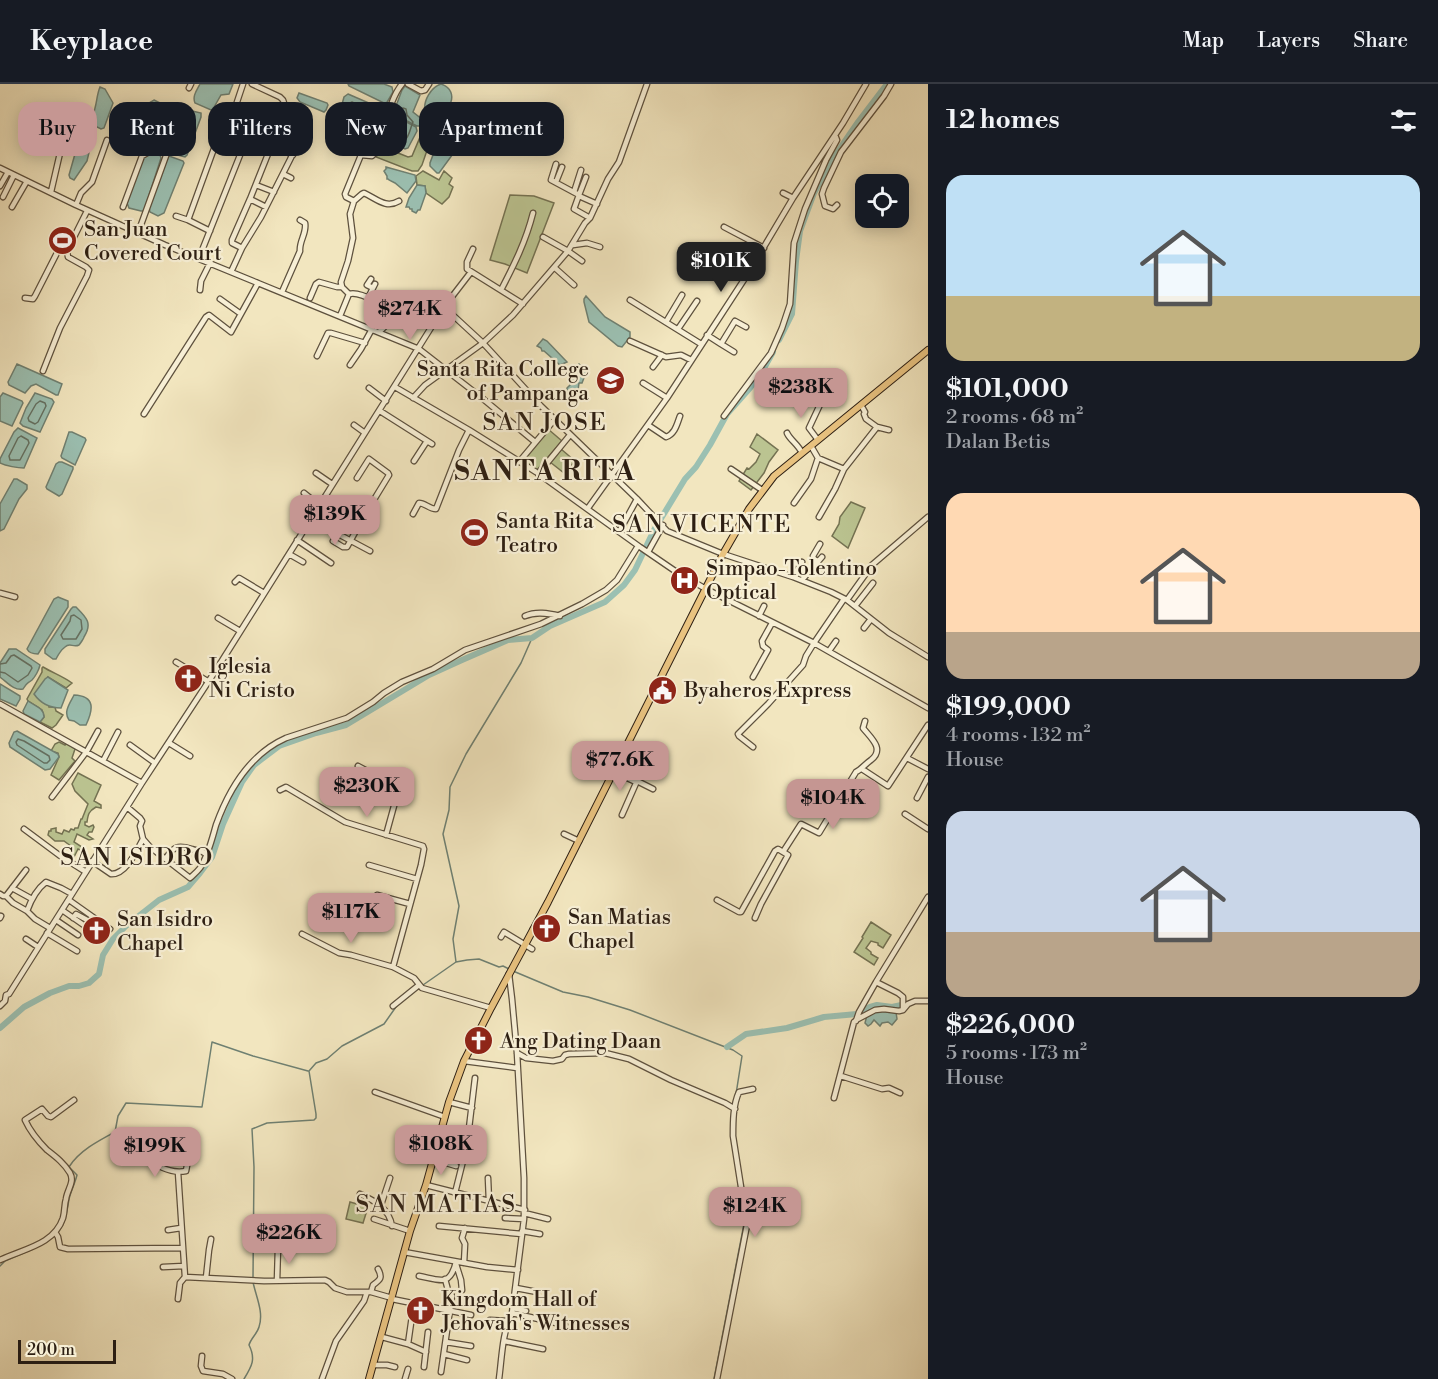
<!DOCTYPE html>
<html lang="en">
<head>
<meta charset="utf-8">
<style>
  body { margin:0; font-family:"Libre Bodoni",serif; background:#242831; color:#f1f3f6; height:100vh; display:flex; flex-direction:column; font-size:22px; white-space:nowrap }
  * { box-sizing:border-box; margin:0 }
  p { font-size:20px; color:#9ea1a6 }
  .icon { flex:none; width:33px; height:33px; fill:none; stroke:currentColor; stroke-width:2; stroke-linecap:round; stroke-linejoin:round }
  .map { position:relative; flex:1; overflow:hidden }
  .side { display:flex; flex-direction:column; background:#171b24; width:510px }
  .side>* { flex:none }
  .top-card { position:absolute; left:18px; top:18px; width:570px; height:54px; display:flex; gap:12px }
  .tools { position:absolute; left:855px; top:90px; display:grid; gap:12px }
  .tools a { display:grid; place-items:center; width:54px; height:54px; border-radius:12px; background:#171b24; box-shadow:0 3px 15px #0003; font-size:30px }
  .scale { position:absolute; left:18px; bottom:15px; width:98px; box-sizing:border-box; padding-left:6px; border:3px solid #2d1f13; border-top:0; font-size:16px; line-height:21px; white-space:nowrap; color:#2d1f13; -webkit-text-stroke:4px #f7efd5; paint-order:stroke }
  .price { position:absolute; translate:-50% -51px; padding:0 14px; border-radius:12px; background:#c59692; color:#111; font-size:20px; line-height:39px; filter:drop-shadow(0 2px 3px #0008) }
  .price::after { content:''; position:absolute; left:50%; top:36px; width:18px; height:14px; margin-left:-9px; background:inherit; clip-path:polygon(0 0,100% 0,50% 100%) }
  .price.selected { background:#222; color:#fff }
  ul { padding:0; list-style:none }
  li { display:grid; align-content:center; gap:12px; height:318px; padding:0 18px }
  li span { display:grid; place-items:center; height:186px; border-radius:18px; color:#555 }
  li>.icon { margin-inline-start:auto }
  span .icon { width:108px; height:108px; fill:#fffc; stroke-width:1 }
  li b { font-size:26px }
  h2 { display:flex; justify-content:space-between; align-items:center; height:72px; padding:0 18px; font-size:26px }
  .tag { padding:0 21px; border-radius:18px; background:#171b24; box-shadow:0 3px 15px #0003; font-size:21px; line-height:54px }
  .tag.selected { background:#c59692; color:#111 }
  header { display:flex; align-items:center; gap:36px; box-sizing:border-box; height:84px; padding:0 30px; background:#171b24; border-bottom:2px solid #363941 }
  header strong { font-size:28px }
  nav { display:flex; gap:33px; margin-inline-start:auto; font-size:21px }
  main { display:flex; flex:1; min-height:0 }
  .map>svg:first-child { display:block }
  .green { fill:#bbc491; stroke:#747252; stroke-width:1.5 }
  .water { fill:#9bc0b2; stroke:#6f8072; stroke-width:1.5 }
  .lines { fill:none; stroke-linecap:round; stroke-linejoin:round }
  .shore { stroke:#647062; stroke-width:1.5 }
  .stream { stroke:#6f8072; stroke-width:1.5 }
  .river { stroke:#9bc0b2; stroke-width:6 }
  .minor-casing { stroke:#5e513e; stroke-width:7 }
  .major-casing { stroke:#2d1f13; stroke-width:8 }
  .minor { stroke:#f7efd5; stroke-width:4.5 }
  .major { stroke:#e9c380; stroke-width:6 }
  .labels { text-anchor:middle; stroke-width:4.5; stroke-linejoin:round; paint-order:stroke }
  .poi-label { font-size:21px; fill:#2d1f13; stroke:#f7efd5; text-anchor:start }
  .quarter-label { font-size:24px; letter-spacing:1.5px; fill:#2d1f13; stroke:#f7efd5 }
  .district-label { font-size:27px; font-weight:bold; letter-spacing:1.5px; fill:#2d1f13; stroke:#f7efd5 }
</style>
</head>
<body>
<header>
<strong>Keyplace</strong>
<nav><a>Map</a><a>Layers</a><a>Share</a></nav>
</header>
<main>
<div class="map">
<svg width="928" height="1295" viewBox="0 0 928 1295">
  <rect width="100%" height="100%" fill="#f2e6bf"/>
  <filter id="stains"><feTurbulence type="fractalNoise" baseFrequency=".00333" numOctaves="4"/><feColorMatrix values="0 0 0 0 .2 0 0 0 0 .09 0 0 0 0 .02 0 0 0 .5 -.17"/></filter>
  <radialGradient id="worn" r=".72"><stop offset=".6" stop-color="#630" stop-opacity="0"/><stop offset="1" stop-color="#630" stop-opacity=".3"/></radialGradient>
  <path class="green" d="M426 39 433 40 434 46 422 81 418 87H412L376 73 383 63 408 73 412 72Z
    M423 87 439 96 444 87 452 94 449 100 453 103 449 113 442 120 426 109 425 102 417 101 416 92Z
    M510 111 534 112 554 119 527 189 505 180 490 176Z
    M548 345 562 357 536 387 523 376Z
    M757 350 778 366 769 378 764 389 751 406 739 397 747 384 749 385 756 378 760 370 750 363Z
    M561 365 575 377 564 389 550 378Z
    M851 418 865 424 848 464 832 452 839 440 840 433Z
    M43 583C53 589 62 592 72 599L66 604 48 593 49 623H55L56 627 63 631 56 641 52 644 40 638 44 633 42 626 28 617 27 615 42 588V584Z
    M59 658 65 661 67 659 75 665 72 674 75 677 59 696 51 691 59 673 58 669 51 667 55 660Z
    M78 689 101 701 94 717 101 721V724L96 723C89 727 88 730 87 738H85V741L89 743 93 741 94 743 92 748H89L87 751 93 755 89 756 77 750 74 758 85 765 82 767 78 765 72 777 67 774 72 763 64 757H55L48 751 49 747H51V745L56 744V748L62 750 64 746 69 748 71 745 74 746 75 744H78L81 735H82L88 720 75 707 72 700Z
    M871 838 891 851 883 864 878 861V859L871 857 866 864 871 868V870L878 874 874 881 854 868 863 854 862 853Z
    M350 1118 368 1123 363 1139 346 1135Z"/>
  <path class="water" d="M200 0H233L229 10 221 11 213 25 211 26 195 19C192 12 197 6 200 0Z
    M348 0H384L392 3 393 8 386 20 349 2Z
    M441 0C462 7 448 32 435 31 431 31 428 28 425 27 423 17 431 3 441 0Z
    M405 2 420 11 413 28 423 36 421 42H417L393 30 402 6Z
    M100 3 105 5 113 19 104 44 101 45 91 40C91 33 94 31 95 24 97 17 97 10 100 3Z
    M299 9 327 19 328 21 326 26 324 28 300 18 297 14Z
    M348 10 385 26 386 31 380 43H373L344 30 341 24 344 13Z
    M154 16 172 25 174 29 167 59 163 63 157 62 152 52 148 53 137 49 149 19Z
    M120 20H123L138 25 139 27 133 44 129 46 114 40Z
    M188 26 201 29V33L187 71 185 73 173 70 172 65 183 30Z
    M395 32 416 43 417 47 408 64 405 65 386 54 392 33Z
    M451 41 468 46 469 48 439 89H437L430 82V79L439 55 444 50 445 44Z
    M81 54 91 55 92 56 87 77 74 96 70 94 69 91 79 56Z
    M157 69 160 71 161 74 144 127H141L129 124 127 119 142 73 145 70Z
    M169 72 183 77 184 79 164 129 158 132 150 128 149 124 152 116 166 74Z
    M386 83 415 91 416 97 407 109 395 99 389 96 388 95H387V92L384 87 386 85Z
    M417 101 425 102 426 109 420 126H418L416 129 412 127V125H410L409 123H406L409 114Z
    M586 212 605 233 630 248V253L622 263 618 262 589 238 584 218V215Z
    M543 255 547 257 567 278 560 281 544 267H542L541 264 537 262Z
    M17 280 62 300 58 311H56L36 300 31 302 25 309 9 301 8 298Z
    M579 280 584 285 587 284V286L582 299H579L578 306 575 308 573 306 570 309 568 308 567 310 563 309V307H567V304L570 301 569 296 576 291 574 288 578 286 577 282Z
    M3 309 22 317 23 319 12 342 0 337V313Z
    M35 309 52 315 54 318 41 346 40 348 23 342 20 339 26 324Z
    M18 344 37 354 24 384C18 384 6 382 0 379V375L14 348Z
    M69 348H72L85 354 86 356 75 381 62 374 61 372Z
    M59 378H62L73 383V385L62 410 59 412 47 405 46 403 56 380Z
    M14 395H17L27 401V405L19 415 4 445 0 447V420Z
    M58 513 68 517V523L38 570C34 570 29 569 27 565L54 515Z
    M73 523H76C86 533 93 539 84 553 84 554 80 560 79 561 73 564 70 558 65 563 61 566 58 571 56 575H53L45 569V565L71 525Z
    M9 565H16L40 581C39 586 35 593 32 596 27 600 27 598 23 605 14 607 7 598 0 593V579Z
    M48 593 68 606 61 624C50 624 41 620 34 610L45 595Z
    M0 600 20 612V615L16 622 0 615Z
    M74 611C96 612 93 626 86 641H80L74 637 69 636C63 628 70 619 74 611Z
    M28 617C35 622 44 624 44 633L40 638 24 630 23 627Z
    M17 647 58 670 59 673 50 685 45 686 10 663 9 659 14 648Z
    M878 927 896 928 897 935 892 941 888 938 882 939 880 942 874 936 871 940 868 942 865 939 867 931Z"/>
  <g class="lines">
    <path class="shore" d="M352 18 377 30 378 32 377 35 374 36 349 25 347 23 348 20Z
      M154 24 160 26 168 30 163 49 161 51 154 47 147 46 145 44Z
      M403 24 406 25 407 31 413 38C410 44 410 52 404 57L394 52 393 50C394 44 397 40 399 35 402 30 400 28 403 24Z
      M40 317 45 319 46 322 38 338 35 340 29 337 28 334 36 320Z
      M21 352 28 356 29 359 20 376H10L9 372 18 354Z
      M74 531 81 536 82 545 76 555H63L61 551 70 537 71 532Z
      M0 580 6 579 11 572 14 571 31 582 32 584 28 591 18 598 5 589 0 588
      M18 655 24 657 49 672 50 676 47 679H44L17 661 16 658Z"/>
    <path class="stream" d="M456 878 467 876 479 875 499 883 503 882 509 885
      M513 887 563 908 588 913 630 926 733 966 742 972 736 1010
      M423 901 456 878 453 855 459 822 443 750 449 726 450 703 466 670 521 579 532 554
      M47 1157C65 1147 66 1133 69 1115 71 1107 75 1099 77 1091L69 1083C79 1067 98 1057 115 1048L118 1032 126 1019 202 1023 212 958 253 972 308 987
      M0 1182 5 1177 33 1165
      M253 1194 254 1083 252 1045 267 1039 314 1036 316 1034V1030L309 987 316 979 327 975 342 962 384 940 398 920
      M244 1295C252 1282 256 1275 249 1261 251 1254 257 1250 259 1243 264 1228 256 1213 253 1198
      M714 1295 744 1140 738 1096"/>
    <path class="river" d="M779 256 792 230 796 177 800 147 814 109 834 73 858 38 887 0
      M0 944 24 923 50 909 69 902H79L89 899 99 890 103 871 113 855 126 842 159 816 188 803 200 789 212 773 223 740 242 698 254 681 279 662 316 649 346 641 429 591 462 576 508 556 532 554 550 542 605 518 624 501 635 486 654 446 685 395 696 383 710 361 727 330 750 304 763 286 773 268
      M727 963 746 950 787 944 824 933 857 930 870 923 877 921 892 923 906 920"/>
    <defs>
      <path id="minor" d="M252 0 280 13 283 16 286 25
        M408 0 421 7 425 6 429 0
        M189 4 191 0
        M230 29 236 21 243 0
        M271 60 293 71
        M556 80 551 96 579 111 574 125 590 134
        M0 84 76 121 165 161 419 265 482 314 535 358
        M283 90 291 94
        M556 98 562 83
        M256 101 274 108
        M0 102 8 88
        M51 108 60 69
        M574 108 581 86
        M783 109 793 114
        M579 111 586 93
        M579 112 597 120
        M3 113 14 91
        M250 115 266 123
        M354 117 346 113 345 110 361 71 372 72C380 66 379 55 383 46 388 31 392 12 402 0
        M76 121 81 109 92 98 107 56
        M837 121 833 125 825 122 822 110 824 104 841 68 884 12 891 0
        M12 123 27 97
        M123 123 142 72 149 68H167
        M176 132 188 136
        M724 143 764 164
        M210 147 188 136 212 70 222 44 230 29 252 41
        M138 149 183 25
        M543 153 568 167 582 177
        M573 161 587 159 600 163
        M473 165 467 178V185L523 220
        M690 165 706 166 749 188
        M67 167 87 127
        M199 174 252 41 257 32
        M555 184 574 201
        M231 188 242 164 261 133 309 38C306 30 294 27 286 25L250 115 232 156V159L242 164
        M371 195 367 201 373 204
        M200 206 201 197 210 179
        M501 206C514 181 526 157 533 129
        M282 208 300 167C299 157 307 149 305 139L300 136
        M349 210C357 208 367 213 375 217L374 221
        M25 214 33 215 35 212 60 163 67 167 68 173 86 183 89 186 87 192 60 244 43 287
        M310 214 316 200 319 198 337 203H342
        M368 214 375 200
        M220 215 241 230
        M630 216 701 260
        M444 223 483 259 541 322 637 415 667 447 723 470 793 493 831 508 847 516 889 549 928 573
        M340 232 349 210 342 203 341 198 348 177 353 154 350 130 354 117 362 110 364 109C377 115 386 125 399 117
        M666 238 682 211
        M678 245 697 217
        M379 248 391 237
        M707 251 721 260 735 237 746 243
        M630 257 666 273 681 271 691 276
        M721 260 734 268
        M317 272 328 249H331L365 259
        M350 281 361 265 372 245
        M653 283 662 271
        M643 299 667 314
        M395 303 469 346 536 388 640 463 678 489 706 505 814 559 928 624
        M369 304 386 317
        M413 314 425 301 483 259 513 231 568 167 585 139 590 134 608 95 619 78 647 0
        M380 327 432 360
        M144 330 206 233 209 231 231 248 258 199
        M724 332 771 269 782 244 790 220 794 159 805 125 826 76 837 56 835 51
        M354 341 365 349
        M648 341 666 353C675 350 677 340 680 332
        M877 343 889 346
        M787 349C790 356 798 360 802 369
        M818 356 809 344 825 310
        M811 362 818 374 844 385
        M414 377 427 357
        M519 378 555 335
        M731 385 762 406
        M316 389 332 400
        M538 390 570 351
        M304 409 319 421
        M323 415 337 423
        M794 419 811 395 818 374
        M588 424 667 314 749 188 793 114 843 39 866 0
        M413 430 419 419C425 419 429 425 436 425L459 366 469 346
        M819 433 835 405 844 385 877 343 866 335 864 330 865 328 861 321
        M310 435 370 467
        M619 448 637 415
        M297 456 331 479
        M333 457 343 463H347L364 432 389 391 388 389 369 375 357 394
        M648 468 663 441
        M289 470 303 478
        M818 477 814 475 813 472 820 460
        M793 493 802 478
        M802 496 822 473
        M235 498 239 494 264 509
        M0 509 15 513
        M847 516 872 481 928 433
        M855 522 873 499
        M525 532C536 527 548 529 560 532
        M759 532 764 522
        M218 534 240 547
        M864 544 871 535
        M829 567 836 557
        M176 578 209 598
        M753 593 768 566 763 562 762 557 772 539
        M0 620 142 699
        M169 659 190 672
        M130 661 155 679
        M753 663 739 652 738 650 768 620 803 581 806 572 814 559 844 515
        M907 674 928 685
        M103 677 118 648
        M358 682 397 703V711L386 751
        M862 685 888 702 928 641
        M614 688 636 698
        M280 706 286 703 345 738 423 762 424 765 421 781 393 883
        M52 713 87 667 98 647
        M917 714 928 693
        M905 730 928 745
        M622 731 637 697 653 705
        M24 745 59 771 86 788
        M564 750 579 757
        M143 755 150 763 190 794C193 791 197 788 200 784 208 772 212 755 216 741 229 705 250 670 286 654L347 634 373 618 384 609 402 598 433 585 465 566 541 540 582 520 606 506 617 496 638 462
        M783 768 801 740 819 749 856 688C862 685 865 680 871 676 885 665 871 654 863 644L865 637
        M166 774C174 762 178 761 192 765 197 767 201 766 206 770
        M92 777 111 790C126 791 137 766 143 755L140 742 142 737 140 734 127 723
        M369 781 417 795
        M12 804 32 815
        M0 810 3 812H6L13 819 27 827 35 835 50 844
        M377 811 410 820
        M6 812 26 786
        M69 816 110 845
        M717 816 739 828H741L775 767 778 765 788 771 761 820 755 834
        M62 826 85 842 89 837 76 830 73 834
        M27 827C31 816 37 805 46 798L61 804 72 810
        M0 834 1 832
        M56 836 78 851
        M533 845 548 854
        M47 849 77 867
        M302 850 339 869 351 871 393 883 414 894 422 904 491 924
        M501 853 504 848 532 865
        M26 855 38 863
        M876 898 898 909 903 913V924
        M0 922 5 917 6 911 9 910 142 699 218 583 444 223 471 188
        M393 922 419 901
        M856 936 875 926 884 925 899 927 903 926 908 920 915 917H928
        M517 969 526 974 553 977 562 975 565 971 569 970 605 969 629 975 671 996 725 1019 735 1025
        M464 977 517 984
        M841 992 882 1005 889 1004 900 1009
        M375 1008 445 1033
        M834 1014 854 938 856 937 859 928 876 898 928 813
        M449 1018 472 1024
        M444 1056 467 1061
        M142 1069C154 1081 170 1090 186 1087L188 1076
        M433 1075 456 1082
        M178 1088 185 1193 264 1197 325 1196 329 1198 335 1204 347 1208H371L392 1214
        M488 1094 489 1117
        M426 1101 525 1126
        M455 1109 467 1061 475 994
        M360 1110C375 1117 389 1124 392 1142
        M381 1121 390 1094
        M524 1129 548 1135
        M505 1134 524 1135
        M374 1135 410 1147
        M439 1142 522 1150
        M168 1146 181 1144
        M522 1147 540 1150
        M55 1148 58 1153 60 1163 68 1165 183 1164
        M404 1168 487 1183 518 1186
        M0 1176C23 1165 54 1161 63 1134 65 1127 64 1121 66 1115 67 1106 75 1098 70 1089 64 1079 56 1073 47 1066 39 1058 30 1047 25 1036L42 1025 48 1032 51 1033 74 1016
        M464 1179 465 1160 462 1154 465 1144
        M456 1180 461 1196 462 1206
        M163 1183 184 1182
        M419 1192C440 1196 450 1203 456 1178
        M206 1194 209 1166 211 1155
        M277 1197 278 1164
        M516 1204 537 1208
        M371 1208 373 1201C380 1196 383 1194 378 1185
        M178 1215 180 1199 185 1193
        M392 1215 471 1231
        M513 1224 526 1227
        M512 1229 565 1241
        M490 1236 508 1237
        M382 1253 408 1260 426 1268
        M504 1257 543 1265
        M446 1258 471 1262
        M408 1260 412 1232
        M444 1270 467 1276
        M202 1272 201 1282 203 1287 223 1290 232 1295
        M373 1281H387L395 1283
        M424 1283 428 1248
        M441 1288 452 1212 448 1206 445 1195
        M322 1295 336 1257 364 1217 367 1208
        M405 1295 408 1285
        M499 1295C502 1273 502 1249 512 1229L524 1135V1094L517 969 512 915 509 890
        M717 1295 747 1141 733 1052C733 1038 733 1021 739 1008L753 1005"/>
      <path id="major" d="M369 1295 410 1147 426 1101 449 1018 464 977 491 924 548 818 723 470 749 425 774 392 928 266"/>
    </defs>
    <use href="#minor" class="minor-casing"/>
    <use href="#major" class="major-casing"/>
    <use href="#minor" class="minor"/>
    <use href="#major" class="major"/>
  </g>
  <defs>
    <symbol id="stadium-disc" viewBox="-11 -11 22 22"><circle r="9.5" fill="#8f2418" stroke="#f7efd5"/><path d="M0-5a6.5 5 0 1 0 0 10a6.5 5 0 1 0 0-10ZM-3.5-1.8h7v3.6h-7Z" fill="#fff"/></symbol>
    <symbol id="university-disc" viewBox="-11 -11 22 22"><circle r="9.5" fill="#8f2418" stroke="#f7efd5"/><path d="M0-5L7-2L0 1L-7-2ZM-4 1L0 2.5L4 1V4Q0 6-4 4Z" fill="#fff"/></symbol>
    <symbol id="hospital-disc" viewBox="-11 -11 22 22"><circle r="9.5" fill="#8f2418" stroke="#f7efd5"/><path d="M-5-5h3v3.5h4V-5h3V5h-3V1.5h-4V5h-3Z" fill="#fff"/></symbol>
    <symbol id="church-disc" viewBox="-11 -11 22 22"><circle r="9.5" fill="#8f2418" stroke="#f7efd5"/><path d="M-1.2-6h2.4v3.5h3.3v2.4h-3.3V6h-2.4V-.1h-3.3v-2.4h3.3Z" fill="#fff"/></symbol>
    <symbol id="civic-disc" viewBox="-11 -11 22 22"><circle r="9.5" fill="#8f2418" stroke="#f7efd5"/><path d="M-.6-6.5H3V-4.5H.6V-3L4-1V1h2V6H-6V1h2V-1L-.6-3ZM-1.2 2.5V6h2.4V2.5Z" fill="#fff"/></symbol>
  </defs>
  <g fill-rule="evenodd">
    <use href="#stadium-disc" x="46" y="140" width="33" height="33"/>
    <use href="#university-disc" x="594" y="280" width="33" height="33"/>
    <use href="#stadium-disc" x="458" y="432" width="33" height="33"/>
    <use href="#hospital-disc" x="668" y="480" width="33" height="33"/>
    <use href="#church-disc" x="172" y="578" width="33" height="33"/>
    <use href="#civic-disc" x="646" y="590" width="33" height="33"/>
    <use href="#church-disc" x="530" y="828" width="33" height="33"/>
    <use href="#church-disc" x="80" y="830" width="33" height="33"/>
    <use href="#church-disc" x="462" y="940" width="33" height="33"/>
    <use href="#church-disc" x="404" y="1210" width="33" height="33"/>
  </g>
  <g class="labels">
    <g class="poi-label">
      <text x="84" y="152">San Juan<tspan x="84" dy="24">Covered Court</tspan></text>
      <text x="589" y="292" text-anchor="end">Santa Rita College<tspan x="589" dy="24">of Pampanga</tspan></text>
      <text x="496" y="444">Santa Rita<tspan x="496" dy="24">Teatro</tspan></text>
      <text x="706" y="491">Simpao-Tolentino<tspan x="706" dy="24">Optical</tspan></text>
      <text x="209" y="589">Iglesia<tspan x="209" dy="24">Ni Cristo</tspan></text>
      <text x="684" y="613">Byaheros Express</text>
      <text x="568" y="840">San Matias<tspan x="568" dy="24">Chapel</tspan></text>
      <text x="117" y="842">San Isidro<tspan x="117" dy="24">Chapel</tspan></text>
      <text x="500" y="964">Ang Dating Daan</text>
      <text x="441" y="1222">Kingdom Hall of<tspan x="441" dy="24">Jehovah's Witnesses</tspan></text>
    </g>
    <g class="quarter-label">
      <text x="545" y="346">SAN JOSE</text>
      <text x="702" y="448">SAN VICENTE</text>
      <text x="137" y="781">SAN ISIDRO</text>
      <text x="436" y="1128">SAN MATIAS</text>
    </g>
    <g class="district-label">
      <text x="545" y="396">SANTA RITA</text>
    </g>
  </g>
  <rect width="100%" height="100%" filter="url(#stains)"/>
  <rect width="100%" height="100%" fill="url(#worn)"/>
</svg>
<div class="tools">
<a><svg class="icon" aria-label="locate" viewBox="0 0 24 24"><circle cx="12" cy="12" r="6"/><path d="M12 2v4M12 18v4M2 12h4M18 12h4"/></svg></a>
</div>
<div class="scale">200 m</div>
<b class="price selected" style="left:721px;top:209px">$101K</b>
<b class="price" style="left:410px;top:257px">$274K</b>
<b class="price" style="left:801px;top:335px">$238K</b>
<b class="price" style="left:335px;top:462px">$139K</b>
<b class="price" style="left:620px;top:708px">$77.6K</b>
<b class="price" style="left:367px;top:734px">$230K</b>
<b class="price" style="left:833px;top:746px">$104K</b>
<b class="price" style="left:351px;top:860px">$117K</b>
<b class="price" style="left:441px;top:1092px">$108K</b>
<b class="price" style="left:155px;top:1094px">$199K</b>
<b class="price" style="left:755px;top:1154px">$124K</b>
<b class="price" style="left:289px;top:1181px">$226K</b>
<div class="top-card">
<a class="tag selected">Buy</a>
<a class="tag">Rent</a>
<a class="tag">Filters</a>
<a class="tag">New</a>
<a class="tag">Apartment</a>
</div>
</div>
<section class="side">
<h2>12 homes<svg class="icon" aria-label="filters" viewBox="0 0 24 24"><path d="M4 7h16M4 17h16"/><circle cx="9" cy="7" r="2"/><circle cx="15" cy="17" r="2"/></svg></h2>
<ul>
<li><span style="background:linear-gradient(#bfe0f5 65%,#c2b280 0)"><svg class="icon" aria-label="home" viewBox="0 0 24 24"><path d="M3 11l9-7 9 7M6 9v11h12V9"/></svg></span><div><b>$101,000</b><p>2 rooms · 68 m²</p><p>Dalan Betis</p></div></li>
<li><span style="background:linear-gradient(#ffd9b3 75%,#b9a48a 0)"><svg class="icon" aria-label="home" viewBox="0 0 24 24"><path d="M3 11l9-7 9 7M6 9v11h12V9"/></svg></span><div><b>$199,000</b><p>4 rooms · 132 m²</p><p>House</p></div></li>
<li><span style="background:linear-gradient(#c9d6e8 65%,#b9a48a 0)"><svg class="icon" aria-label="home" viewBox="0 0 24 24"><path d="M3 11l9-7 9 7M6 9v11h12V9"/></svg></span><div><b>$226,000</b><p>5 rooms · 173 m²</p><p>House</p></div></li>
</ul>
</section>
</main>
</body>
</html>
